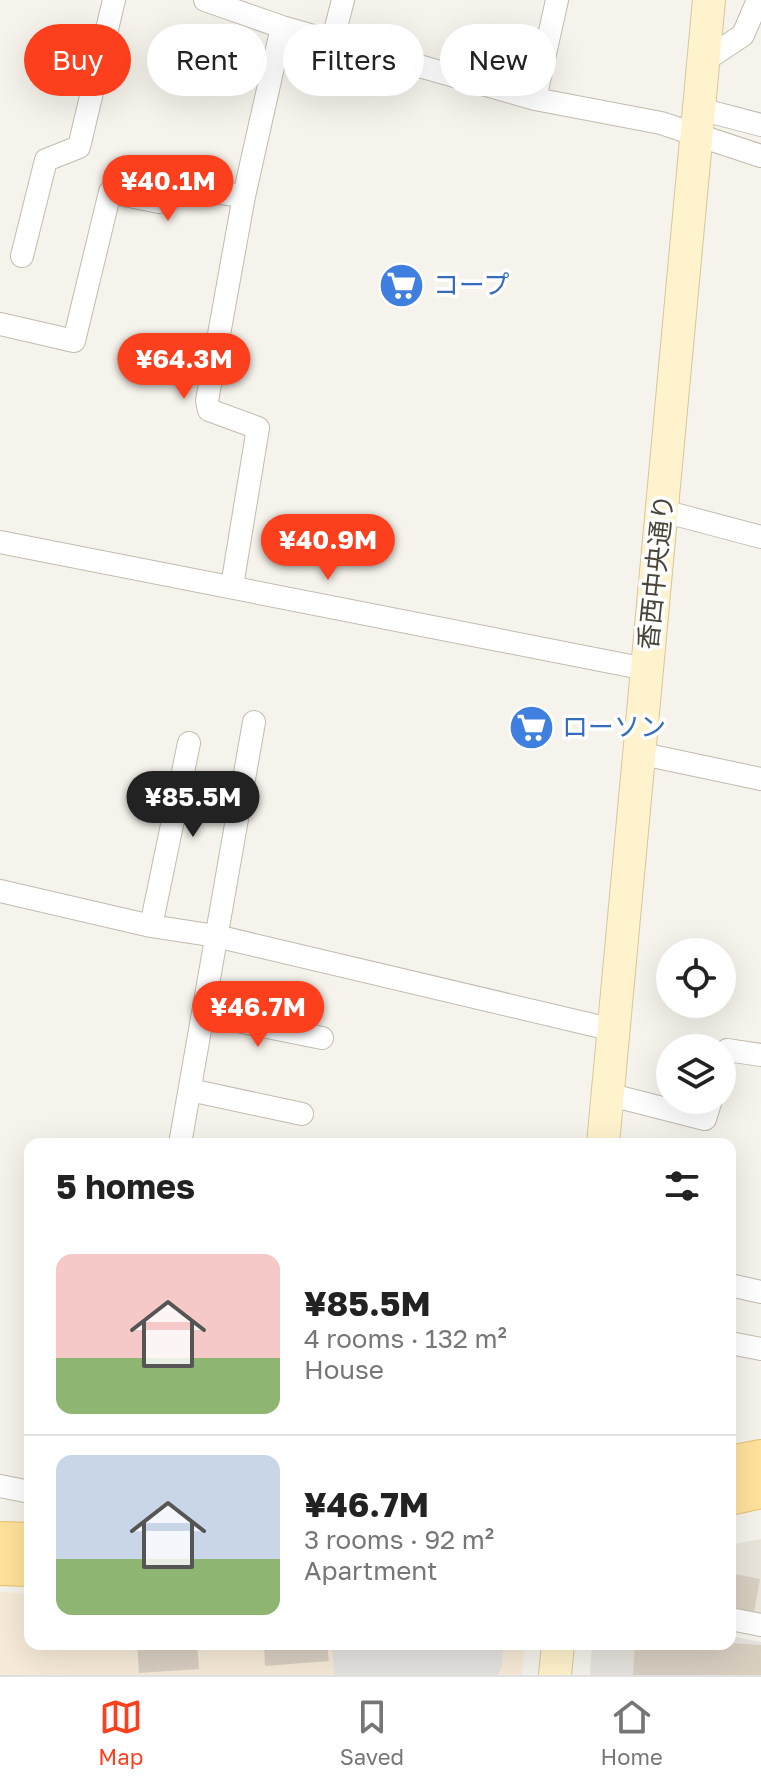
<!DOCTYPE html>
<html lang="en">
<head>
<meta charset="utf-8">
<style>
  body { margin:0; font-family:"Golos Text","Noto Sans JP",sans-serif; background:#f6f6f6; color:#222; height:100vh; display:flex; flex-direction:column; font-size:30px; white-space:nowrap }
  * { box-sizing:border-box; margin:0 }
  p { font-size:26px; color:#767676 }
  .icon { flex:none; width:44px; height:44px; fill:none; stroke:currentColor; stroke-width:2; stroke-linecap:round; stroke-linejoin:round }
  .map { position:relative; flex:1; overflow:hidden }
  .drawer { position:absolute; left:24px; top:1138px; width:712px; height:512px; display:flex; flex-direction:column; background:#fff; border-radius:16px; box-shadow:0 8px 32px #0002 }
  .drawer>* { flex:none }
  .banner { position:absolute; left:24px; top:24px; width:714px; height:72px; display:flex; gap:16px }
  .buttons { position:absolute; left:656px; top:938px; display:grid; gap:16px }
  .buttons a { display:grid; place-items:center; width:80px; height:80px; border-radius:50%; background:#fff; box-shadow:0 8px 32px #0002; font-size:40px }
  .price { position:absolute; translate:-50% -68px; padding:0 18px; border-radius:28px; background:#fc3f1d; color:#fff; font-size:26px; line-height:52px; filter:drop-shadow(0 2px 4px #0008) }
  .price::after { content:''; position:absolute; left:50%; top:48px; width:24px; height:18px; margin-left:-12px; background:inherit; clip-path:polygon(0 0,100% 0,50% 100%) }
  .price.active { background:#222; color:#fff }
  ul { padding:0; list-style:none }
  li { display:flex; align-items:center; gap:24px; height:200px; padding:0 32px }
  li+li { border-top:2px solid #e0e0e0 }
  li span { display:grid; place-items:center; flex:none; width:224px; height:160px; border-radius:16px; color:#555 }
  li>.icon { margin-inline-start:auto }
  span .icon { width:96px; height:96px; fill:#fffc; stroke-width:1 }
  li b { font-size:34px }
  h2 { display:flex; justify-content:space-between; align-items:center; height:96px; padding:0 32px; font-size:34px }
  .pill { padding:0 28px; border-radius:36px; background:#fff; box-shadow:0 8px 32px #0002; font-size:28px; line-height:72px }
  .pill.active { background:#fc3f1d; color:#fff }
  .tab-bar { display:flex; justify-content:space-around; align-items:center; height:112px; border-top:2px solid #e0e0e0; background:#fff; font-size:22px; color:#767676 }
  .tab-bar a { display:grid; justify-items:center; gap:4px }
  .tab-bar .active { color:#fc3f1d }
  .map>svg:first-child { display:block }
  .residential { fill:#eae5da }
  .commercial { fill:#f7ead8 }
  .industrial { fill:#e6e2dd }
  .parking { fill:#e5e3e0 }
  .building { fill:#d8cfc1 }
  .lines { fill:none; stroke-linecap:round; stroke-linejoin:round }
  .street-casing { stroke:#c2bbae; stroke-width:24 }
  .secondary-casing { stroke:#d6c79b; stroke-width:34 }
  .primary-casing { stroke:#e6c16a; stroke-width:36 }
  .street { stroke:#fff; stroke-width:22 }
  .secondary { stroke:#fff3cd; stroke-width:32 }
  .primary { stroke:#ffe39c; stroke-width:34 }
  .labels { text-anchor:middle; stroke-width:7; stroke-linejoin:round; paint-order:stroke }
  .shop-label { font-size:26px; fill:#366cbe; stroke:#fff; text-anchor:start }
  .street-label { font-size:26px; fill:#4b4439; stroke:#fff }
</style>
</head>
<body>
<div class="map">
<svg width="761" height="1675" viewBox="0 0 761 1675">
  <rect width="100%" height="100%" fill="#f6f3ec"/>
  <path class="residential" d="M761 1539V1617L730 1611V1545Z"/>
  <path class="commercial" d="M0 1592 30 1594V1644H525L522 1675H0Z"/>
  <path class="industrial" d="M730 1636 761 1642V1675H590L592 1644H730Z"/>
  <path class="parking" d="M332 1644H503L502 1666 498 1675H334Z"/>
  <path class="building" d="M730 1573 760 1579 754 1613 730 1609Z
    M730 1643 761 1645V1675H633L635 1644Z
    M137 1644H197L199 1669 139 1673Z
    M264 1644H327L329 1661 265 1666Z"/>
  <g class="lines">
    <defs>
      <path id="street" d="M205 0 282 27 535 99 661 123 761 156
        M333 39 343 0
        M704 61 743 35 758 0
        M535 99 557 0
        M700 109 761 125
        M22 256 46 160 79 147 114 0
        M0 324 74 341 110 192 159 202 173 187 244 196 282 27
        M663 511 761 537
        M0 542 646 669
        M232 586 258 428 209 410 207 401 244 196
        M638 753 761 779
        M0 891 151 926 216 936 614 1030
        M151 926 189 743
        M203 1014 322 1038
        M722 1065 727 1050 761 1055
        M190 1090 302 1114
        M607 1094 705 1119 711 1100
        M180 1144 254 722
        M730 1285 761 1292
        M730 1343 761 1349
        M0 1486 30 1492
        M730 1619 761 1625"/>
      <path id="secondary" d="M603 1144 709 0
        M555 1675 558 1644"/>
      <path id="primary" d="M730 1463 761 1457
        M730 1498 761 1491
        M0 1539 30 1540
        M0 1568 30 1569"/>
    </defs>
    <use href="#street" class="street-casing"/>
    <use href="#secondary" class="secondary-casing"/>
    <use href="#primary" class="primary-casing"/>
    <use href="#street" class="street"/>
    <use href="#secondary" class="secondary"/>
    <use href="#primary" class="primary"/>
  </g>
  <defs>
    <symbol id="supermarket-disc" viewBox="-11 -11 22 22"><circle r="9.5" fill="#3f7fe0" stroke="#fff"/><path d="M-6-5.5h2.5l.6 2H6L4.5 2H-2.5L-4.4-4H-6ZM-1.5 3.2a1.3 1.3 0 1 0 .1 0ZM3 3.2a1.3 1.3 0 1 0 .1 0Z" fill="#fff"/></symbol>
  </defs>
  <g fill-rule="evenodd">
    <use href="#supermarket-disc" x="376" y="260" width="51" height="51"/>
    <use href="#supermarket-disc" x="506" y="702" width="51" height="51"/>
  </g>
  <g class="labels">
    <g class="shop-label">
      <text x="433" y="294">コープ</text>
      <text x="562" y="736">ローソン</text>
    </g>
    <g class="street-label">
      <text transform="translate(656 572) rotate(-84)" y="9">香西中央通り</text>
    </g>
  </g>
</svg>
<div class="buttons">
<a><svg class="icon" aria-label="locate" viewBox="0 0 24 24"><circle cx="12" cy="12" r="6"/><path d="M12 2v4M12 18v4M2 12h4M18 12h4"/></svg></a>
<a><svg class="icon" aria-label="layers" viewBox="0 0 24 24"><path d="M12 4l9 5-9 5-9-5zM3 14l9 5 9-5"/></svg></a>
</div>
<b class="price" style="left:168px;top:223px">¥40.1M</b>
<b class="price" style="left:184px;top:401px">¥64.3M</b>
<b class="price" style="left:328px;top:582px">¥40.9M</b>
<b class="price active" style="left:193px;top:839px">¥85.5M</b>
<b class="price" style="left:258px;top:1049px">¥46.7M</b>
<div class="banner">
<a class="pill active">Buy</a>
<a class="pill">Rent</a>
<a class="pill">Filters</a>
<a class="pill">New</a>
</div>
<section class="drawer">
<h2>5 homes<svg class="icon" aria-label="filters" viewBox="0 0 24 24"><path d="M4 7h16M4 17h16"/><circle cx="9" cy="7" r="2"/><circle cx="15" cy="17" r="2"/></svg></h2>
<ul>
<li><span style="background:linear-gradient(#f6c9c9 65%,#8fb573 0)"><svg class="icon" aria-label="home" viewBox="0 0 24 24"><path d="M3 11l9-7 9 7M6 9v11h12V9"/></svg></span><div><b>¥85.5M</b><p>4 rooms · 132 m²</p><p>House</p></div></li>
<li><span style="background:linear-gradient(#c9d6e8 65%,#8fb573 0)"><svg class="icon" aria-label="home" viewBox="0 0 24 24"><path d="M3 11l9-7 9 7M6 9v11h12V9"/></svg></span><div><b>¥46.7M</b><p>3 rooms · 92 m²</p><p>Apartment</p></div></li>
</ul>
</section>
</div>
<nav class="tab-bar">
<a class="active"><svg class="icon" aria-label="map" viewBox="0 0 24 24"><path d="M3 6l6-2 6 2 6-2v14l-6 2-6-2-6 2zM9 4v14M15 6v14"/></svg>Map</a>
<a><svg class="icon" aria-label="saved" viewBox="0 0 24 24"><path d="M7 4h10v16l-5-4-5 4z"/></svg>Saved</a>
<a><svg class="icon" aria-label="home" viewBox="0 0 24 24"><path d="M3 11l9-7 9 7M6 9v11h12V9"/></svg>Home</a>
</nav>
</body>
</html>
